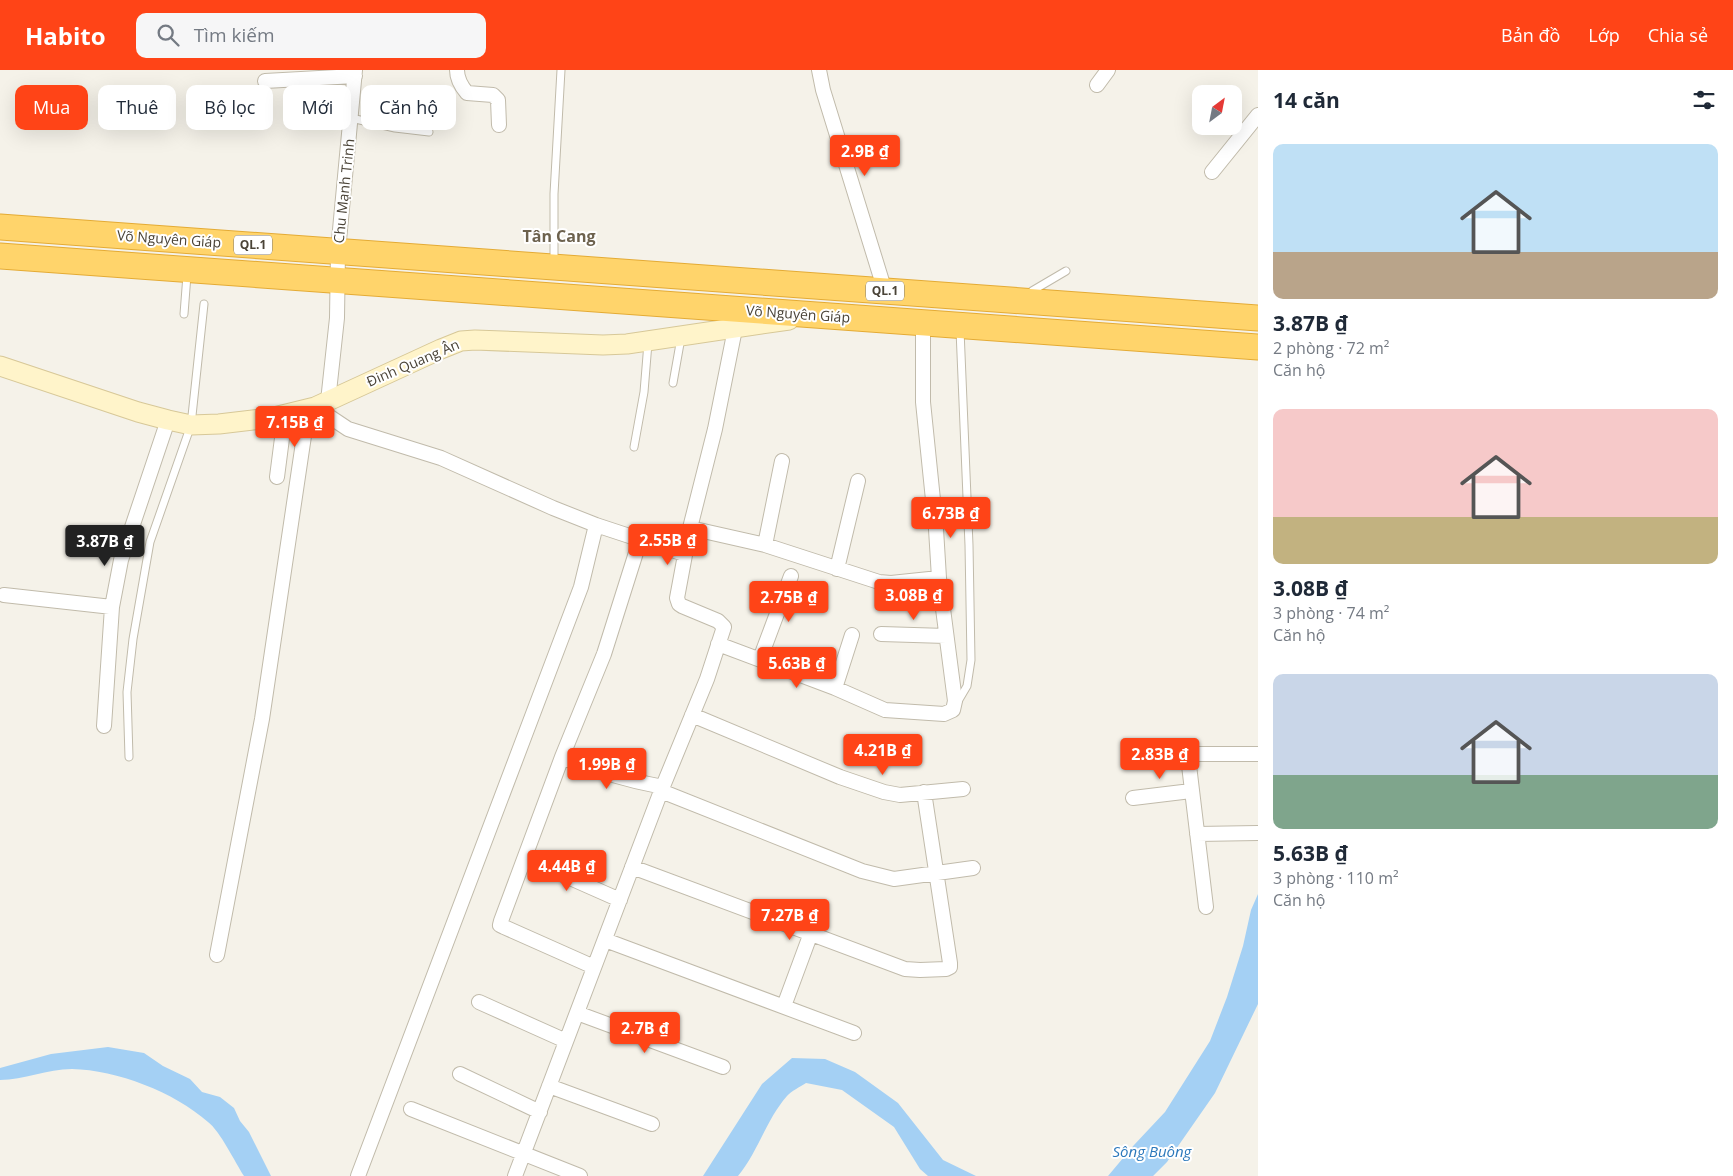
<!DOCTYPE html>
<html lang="vi">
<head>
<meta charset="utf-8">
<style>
  body { margin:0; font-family:"Open Sans",sans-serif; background:#f6f6f7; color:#1f2937; height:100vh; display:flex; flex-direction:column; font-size:19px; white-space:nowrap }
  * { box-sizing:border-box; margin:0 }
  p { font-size:16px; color:#747a83 }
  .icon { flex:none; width:28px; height:28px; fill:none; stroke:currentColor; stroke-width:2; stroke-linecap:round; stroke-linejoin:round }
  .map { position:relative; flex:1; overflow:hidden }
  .details { display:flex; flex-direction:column; background:#fff; width:475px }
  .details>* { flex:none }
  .banner { position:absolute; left:15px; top:15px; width:475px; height:45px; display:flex; gap:10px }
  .needle { width:32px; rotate:32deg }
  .controls { position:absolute; left:1192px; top:15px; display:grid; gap:10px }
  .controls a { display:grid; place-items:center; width:50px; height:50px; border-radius:10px; background:#fff; box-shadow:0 5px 20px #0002; font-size:25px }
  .price { position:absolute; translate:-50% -42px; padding:0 11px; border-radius:5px; background:#ff4417; color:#fff; font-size:16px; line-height:32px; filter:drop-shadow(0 1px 2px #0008) }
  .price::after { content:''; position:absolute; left:50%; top:30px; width:15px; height:11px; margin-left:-8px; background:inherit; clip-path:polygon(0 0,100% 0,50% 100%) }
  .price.current { background:#222; color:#fff }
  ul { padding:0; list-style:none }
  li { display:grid; align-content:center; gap:10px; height:265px; padding:0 15px }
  li span { display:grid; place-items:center; height:155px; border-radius:10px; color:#555 }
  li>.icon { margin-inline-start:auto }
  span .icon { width:90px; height:90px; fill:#fffc; stroke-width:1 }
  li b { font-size:21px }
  h2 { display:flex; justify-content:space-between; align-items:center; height:60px; padding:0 15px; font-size:21px }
  .chip { padding:0 18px; border-radius:10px; background:#fff; box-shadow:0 5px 20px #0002; font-size:18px; line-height:45px }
  .chip.current { background:#ff4417; color:#fff }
  header { display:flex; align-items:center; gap:30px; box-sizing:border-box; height:70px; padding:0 25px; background:#ff4417; color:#fff }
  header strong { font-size:24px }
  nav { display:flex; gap:28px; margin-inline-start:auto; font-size:18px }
  .search { width:350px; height:45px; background:#f6f6f7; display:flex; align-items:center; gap:12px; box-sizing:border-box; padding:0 18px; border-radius:10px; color:#747a83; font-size:19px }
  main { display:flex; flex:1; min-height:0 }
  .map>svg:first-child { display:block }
  .water { fill:#a4d0f4 }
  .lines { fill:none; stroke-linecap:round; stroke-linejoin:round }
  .lane-casing { stroke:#c1bbab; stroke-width:9 }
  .street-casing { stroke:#c1bbab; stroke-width:16 }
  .secondary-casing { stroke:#d7c898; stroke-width:21 }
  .highway-casing { stroke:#e4ab35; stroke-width:27 }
  .lane { stroke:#fff; stroke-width:7 }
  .street { stroke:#fff; stroke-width:14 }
  .secondary { stroke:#fff4ca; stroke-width:19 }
  .highway { stroke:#ffd46b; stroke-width:25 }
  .labels { text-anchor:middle; stroke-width:4; stroke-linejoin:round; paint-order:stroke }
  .shield { fill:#fff; stroke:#807b73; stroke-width:1 }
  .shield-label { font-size:12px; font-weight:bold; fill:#4a4337 }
  .street-label { font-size:14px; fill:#4a4337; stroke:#fff }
  .water-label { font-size:15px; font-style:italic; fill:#2b78bb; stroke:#fff }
  .quarter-label { font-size:16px; font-weight:bold; fill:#6d624e; stroke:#fff }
</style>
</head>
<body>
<header>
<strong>Habito</strong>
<div class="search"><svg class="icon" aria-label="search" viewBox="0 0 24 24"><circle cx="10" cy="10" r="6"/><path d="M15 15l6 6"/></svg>Tìm kiếm</div>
<nav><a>Bản đồ</a><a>Lớp</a><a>Chia sẻ</a></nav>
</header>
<main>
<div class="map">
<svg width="1258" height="1106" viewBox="0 0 1258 1106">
  <rect width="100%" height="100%" fill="#f5f2e9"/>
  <path class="water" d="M1258 824V934L1215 1023 1167 1092 1153 1106H1108L1134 1075 1165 1042 1210 971 1227 927 1243 876 1251 840Z
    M108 977 144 983 163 996 190 1009 202 1022 220 1027 234 1038 240 1051 249 1062 271 1106H244C235 1092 220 1061 208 1052 174 1022 117 1000 72 999 47 999 24 1010 0 1010V998L51 984Z
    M792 988 825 989 855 1002 898 1033 943 1090 976 1106H928L920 1099 894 1057 842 1020 806 1013C800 1017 791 1021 787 1026 766 1050 758 1082 738 1106H703L762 1014Z"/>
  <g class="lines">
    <defs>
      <path id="lane" d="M351 48 395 58 429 62
        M554 194V124L561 0
        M1032 226V221L1066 201
        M184 244 187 205
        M673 313 681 268
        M634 377 644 322 648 273
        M957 633 967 616 971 590 969 475 960 260
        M129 687 127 622 133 569 150 472 191 355 204 234"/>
      <path id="street" d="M457 0C457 9 461 16 467 23L493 25 498 30 499 55
        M819 0 823 20 885 221
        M265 11 355 6
        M1097 15 1108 0
        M1212 102 1258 45
        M328 331 337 248 338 181 355 0
        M315 337 348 359 441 388 553 438 596 455 684 484
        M277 407 285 345
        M690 458 765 475 879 512 891 513 939 508
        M765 475 782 391
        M837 499 858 411
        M4 525 112 537
        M881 564 946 566
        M718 574 835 618 885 640 944 644 953 640 955 631 939 508 936 459 923 332V253
        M760 589 791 506
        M835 618 852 565
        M692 645 840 707 884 722 900 725 963 719
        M104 656 112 537 121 490 168 350
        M562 687C597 702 626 710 663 717
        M661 721 862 801 894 809 973 798
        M1133 728 1191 721
        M1197 764 1258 763
        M525 788 620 830
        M632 797 905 899 920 900 946 899 950 897V893L924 722
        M1206 837 1188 687 1192 684H1258
        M605 870 854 963
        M217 885 262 649 308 339
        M594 897 504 857 500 855 501 851 562 687 604 584 640 470
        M479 932 566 971
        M784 936 811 863
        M577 943 723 997
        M460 1004 540 1042
        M549 1016 652 1054
        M411 1039 580 1106
        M358 1106 581 517 596 455
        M515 1106 661 721 707 609 723 560 724 557 718 551 682 536 679 534 677 528 690 458 715 359 735 259"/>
      <path id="secondary" d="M0 296 138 342 168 350 191 355 219 354 270 348 315 337 441 279 461 271 475 270 603 275 627 274 789 250"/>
      <path id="highway" d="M0 157 1258 248
        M0 186 1258 277"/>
    </defs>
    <use href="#lane" class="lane-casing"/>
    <use href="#street" class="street-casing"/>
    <use href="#secondary" class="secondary-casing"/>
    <use href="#highway" class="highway-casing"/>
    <use href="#lane" class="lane"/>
    <use href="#street" class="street"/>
    <use href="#secondary" class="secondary"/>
    <use href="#highway" class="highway"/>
  </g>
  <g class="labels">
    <g class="shield">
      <rect x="234" y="165.5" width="38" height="19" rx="4"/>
      <rect x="866" y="211.5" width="38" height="19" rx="4"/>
    </g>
    <g class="shield-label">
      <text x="253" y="179">QL.1</text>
      <text x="885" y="225">QL.1</text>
    </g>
    <g class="street-label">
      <text transform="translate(344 121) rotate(-84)" y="5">Chu Mạnh Trinh</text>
      <text transform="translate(169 169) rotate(4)" y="5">Võ Nguyên Giáp</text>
      <text transform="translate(798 244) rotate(4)" y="5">Võ Nguyên Giáp</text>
      <text transform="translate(413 293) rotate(-23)" y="5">Đinh Quang Ân</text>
    </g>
    <g class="water-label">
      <text x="1152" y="1087">Sông Buông</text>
    </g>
    <g class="quarter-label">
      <text x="559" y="172">Tân Cang</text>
    </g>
  </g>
</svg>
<div class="controls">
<a><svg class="needle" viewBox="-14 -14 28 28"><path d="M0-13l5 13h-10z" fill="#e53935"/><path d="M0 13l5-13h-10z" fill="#747a83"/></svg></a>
</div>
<b class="price" style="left:865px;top:107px">2.9B ₫</b>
<b class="price" style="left:295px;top:378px">7.15B ₫</b>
<b class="price" style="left:951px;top:469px">6.73B ₫</b>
<b class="price" style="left:668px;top:496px">2.55B ₫</b>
<b class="price current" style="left:105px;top:497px">3.87B ₫</b>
<b class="price" style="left:914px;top:551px">3.08B ₫</b>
<b class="price" style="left:789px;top:553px">2.75B ₫</b>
<b class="price" style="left:797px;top:619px">5.63B ₫</b>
<b class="price" style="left:883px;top:706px">4.21B ₫</b>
<b class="price" style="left:1160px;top:710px">2.83B ₫</b>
<b class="price" style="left:607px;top:720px">1.99B ₫</b>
<b class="price" style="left:567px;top:822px">4.44B ₫</b>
<b class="price" style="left:790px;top:871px">7.27B ₫</b>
<b class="price" style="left:645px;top:984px">2.7B ₫</b>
<div class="banner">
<a class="chip current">Mua</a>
<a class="chip">Thuê</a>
<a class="chip">Bộ lọc</a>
<a class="chip">Mới</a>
<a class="chip">Căn hộ</a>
</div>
</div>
<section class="details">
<h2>14 căn<svg class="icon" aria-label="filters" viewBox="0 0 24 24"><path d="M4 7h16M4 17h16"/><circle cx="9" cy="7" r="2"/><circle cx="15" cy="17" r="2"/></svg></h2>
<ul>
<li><span style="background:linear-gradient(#bfe0f5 70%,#b9a48a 0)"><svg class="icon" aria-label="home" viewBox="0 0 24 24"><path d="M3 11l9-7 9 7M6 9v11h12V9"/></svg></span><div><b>3.87B ₫</b><p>2 phòng · 72 m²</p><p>Căn hộ</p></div></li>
<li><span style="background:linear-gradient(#f6c9c9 70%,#c2b280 0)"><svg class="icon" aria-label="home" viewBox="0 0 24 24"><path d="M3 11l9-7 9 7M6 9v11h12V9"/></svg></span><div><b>3.08B ₫</b><p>3 phòng · 74 m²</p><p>Căn hộ</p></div></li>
<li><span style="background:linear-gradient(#c9d6e8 65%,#7fa58c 0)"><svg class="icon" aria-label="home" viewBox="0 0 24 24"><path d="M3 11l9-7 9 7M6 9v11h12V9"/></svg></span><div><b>5.63B ₫</b><p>3 phòng · 110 m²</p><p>Căn hộ</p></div></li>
</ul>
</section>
</main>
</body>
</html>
